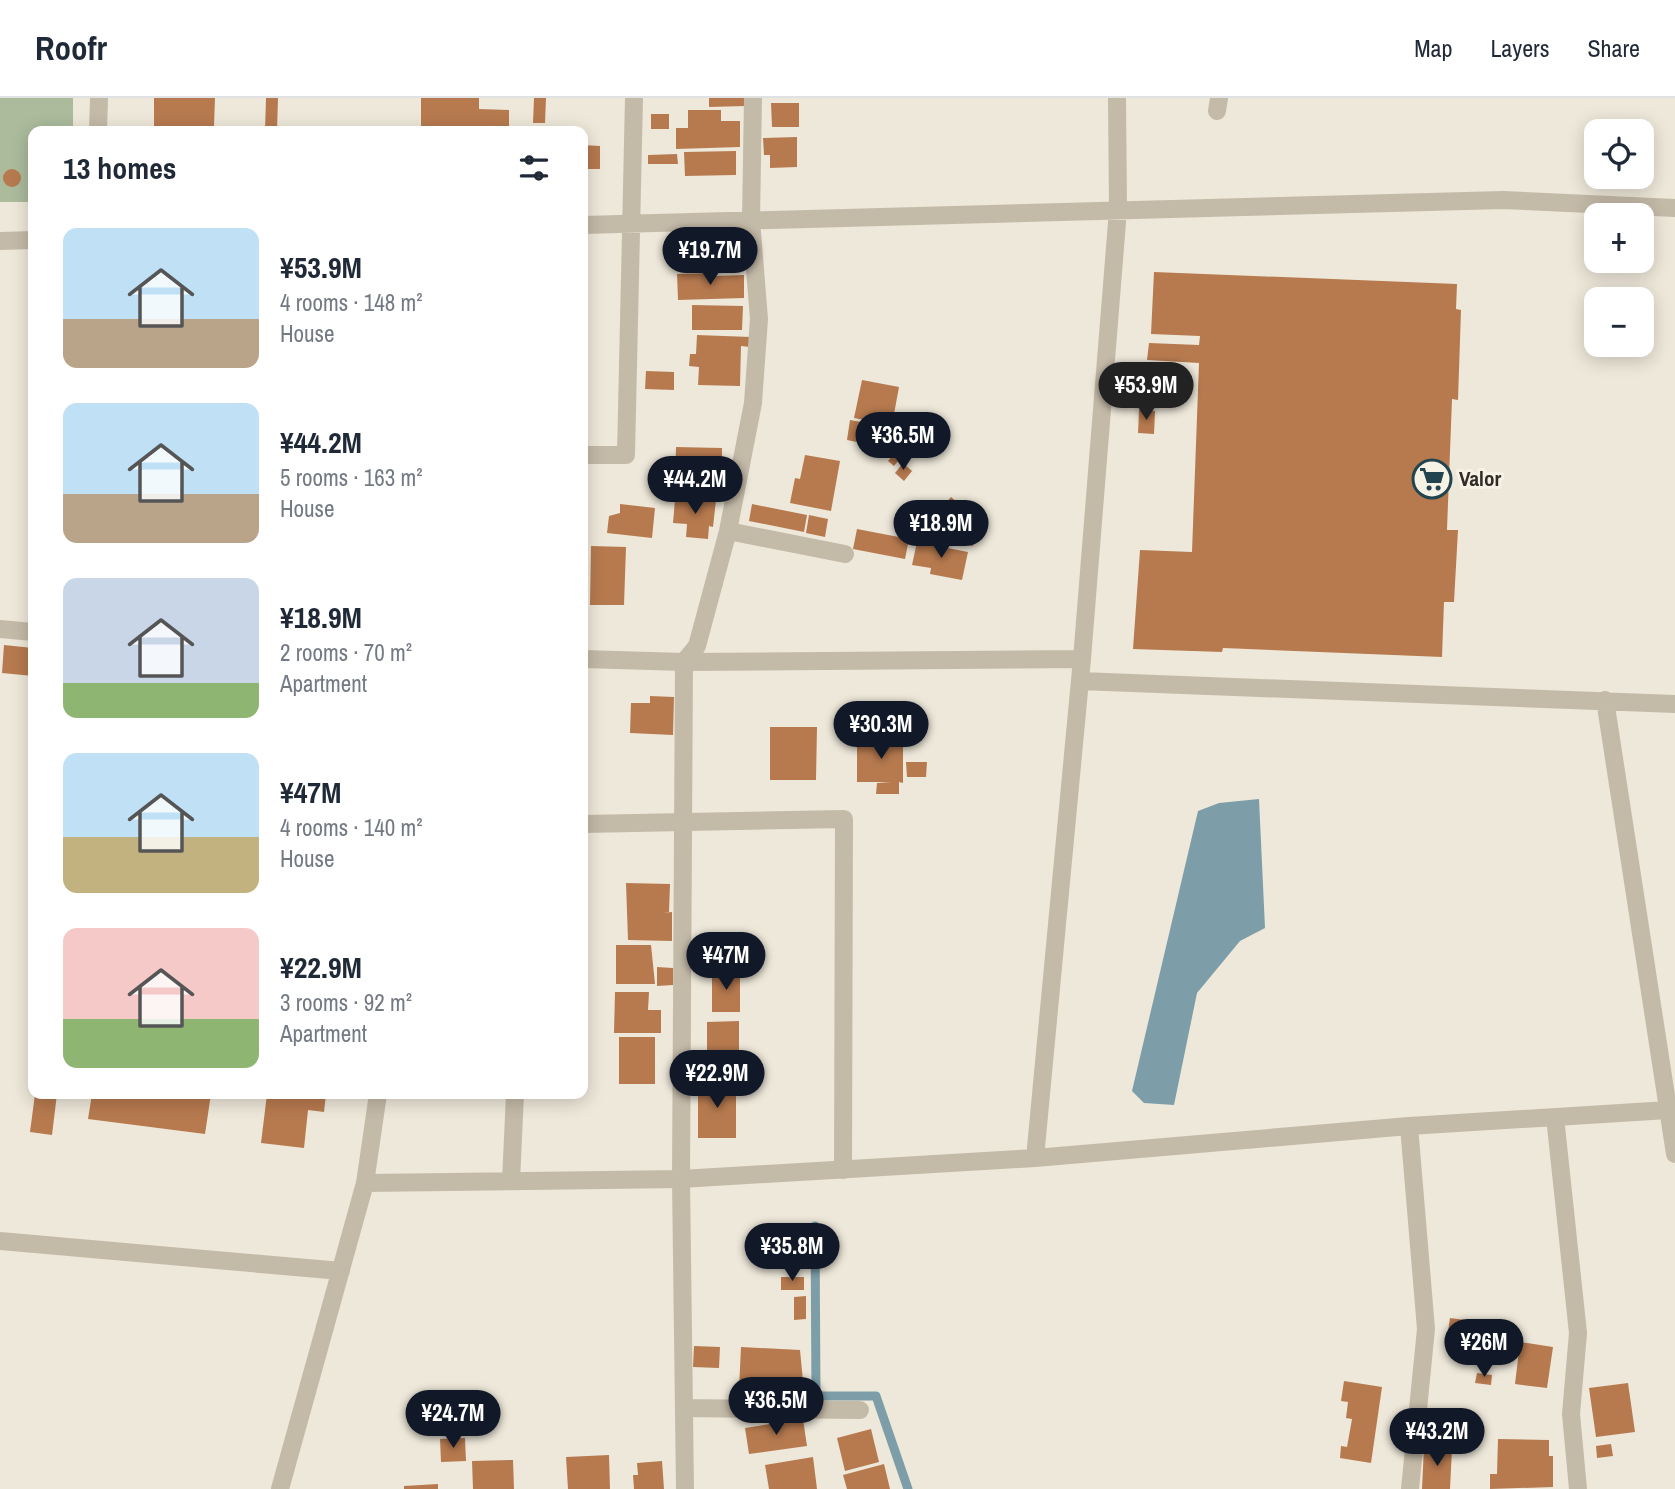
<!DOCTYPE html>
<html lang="en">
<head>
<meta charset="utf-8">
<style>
  body { margin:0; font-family:"Archivo Narrow",sans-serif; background:#f6f6f7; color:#1f2937; height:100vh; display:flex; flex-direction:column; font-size:26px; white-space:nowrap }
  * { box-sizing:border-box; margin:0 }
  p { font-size:23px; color:#747a83 }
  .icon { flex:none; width:38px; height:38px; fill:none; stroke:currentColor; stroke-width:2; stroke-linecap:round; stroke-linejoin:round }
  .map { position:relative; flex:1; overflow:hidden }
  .panel { position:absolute; left:28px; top:28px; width:560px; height:973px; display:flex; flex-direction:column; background:#fff; border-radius:14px; box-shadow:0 4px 18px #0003 }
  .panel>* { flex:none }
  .controls { position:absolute; left:1584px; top:21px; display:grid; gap:14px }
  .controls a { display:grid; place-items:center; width:70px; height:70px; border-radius:14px; background:#fff; box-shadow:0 4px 18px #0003; font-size:35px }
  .price { position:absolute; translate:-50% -60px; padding:0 16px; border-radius:24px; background:#111827; color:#fff; font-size:23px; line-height:46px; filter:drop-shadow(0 2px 4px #0008) }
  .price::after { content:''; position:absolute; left:50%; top:42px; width:21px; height:16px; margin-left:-10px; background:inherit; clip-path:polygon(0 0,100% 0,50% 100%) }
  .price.on { background:#222; color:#fff }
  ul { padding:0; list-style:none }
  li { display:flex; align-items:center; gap:21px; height:175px; padding:0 35px }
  li span { display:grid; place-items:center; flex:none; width:196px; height:140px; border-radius:14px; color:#555 }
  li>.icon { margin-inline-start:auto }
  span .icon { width:84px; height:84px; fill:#fffc; stroke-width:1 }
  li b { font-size:30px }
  h2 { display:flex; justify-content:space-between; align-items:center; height:84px; padding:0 35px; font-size:30px }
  header { display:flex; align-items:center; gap:42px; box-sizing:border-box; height:98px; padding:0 35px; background:#fff; border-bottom:2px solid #e0e1e3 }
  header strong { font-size:33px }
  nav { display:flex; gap:38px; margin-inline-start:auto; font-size:24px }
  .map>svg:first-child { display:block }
  .green { fill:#abbb9c }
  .water { fill:#7d9ea8 }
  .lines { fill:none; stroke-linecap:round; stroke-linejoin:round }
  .stream { stroke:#7d9ea8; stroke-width:9 }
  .building { fill:#b77a4f }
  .minor { stroke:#c4baa8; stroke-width:18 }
  .labels { text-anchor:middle; stroke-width:6; stroke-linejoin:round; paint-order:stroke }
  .poi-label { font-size:21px; font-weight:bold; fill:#322c27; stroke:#f6f2e6; text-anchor:start }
</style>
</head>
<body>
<header>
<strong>Roofr</strong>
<nav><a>Map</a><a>Layers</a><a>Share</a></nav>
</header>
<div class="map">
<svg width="1675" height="1391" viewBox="0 0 1675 1391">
  <rect width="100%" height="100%" fill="#eee8da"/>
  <path class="green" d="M0 0H73V33H33V104H0Z"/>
  <path class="water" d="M1259 701 1265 830 1240 843 1197 895 1174 1007 1144 1005 1132 993 1198 713 1219 705Z"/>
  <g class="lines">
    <path class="stream" d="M815 1128 816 1298H876L908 1391"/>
  </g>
  <path class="building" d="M154 0H215L214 28H243V33H154Z
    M266 0H278L277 33H265Z
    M421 0H479V11L509 12V33H421Z
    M534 0H546L545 25H533Z
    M709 0H745V8L709 9Z
    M771 5H799V29H772Z
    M688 12H721V23H740V49L676 51V30H688Z
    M651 16H669V31H651Z
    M797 39V69L770 70V57H764L763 40Z
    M583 47 600 48V71H583Z
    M736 53V77L685 78 684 54Z
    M677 56 678 66H648V57Z
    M3 80a9 9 0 1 1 18 0a9 9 0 1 1-18 0Z
    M1154 174 1457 186 1456 211 1461 212 1458 302 1452 301 1447 432H1458L1454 504H1444L1442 559 1223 550 1222 554 1133 551 1140 452 1192 454 1199 265 1147 262 1149 245 1199 247 1200 238 1151 236Z
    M714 175V178L744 177V200L678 202 677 176Z
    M692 207 743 208 742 232H692Z
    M697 237 751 239 750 249 741 248 740 288 698 287 699 269 689 268 690 256H696Z
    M646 273 674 274V292L645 291Z
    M1144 278 1155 279 1153 302 1143 301Z
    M862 282 899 289 892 327 854 320Z
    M1139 312 1155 313 1154 336 1138 335Z
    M850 322 889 329 885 350 847 342Z
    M676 349 722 350V392L683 391V379H675Z
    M805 357 840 363 831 413 790 405 795 380 800 381Z
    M893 357 899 362 894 368 888 363Z
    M903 365 912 373 904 383 895 375Z
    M683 398 716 402 713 429 709 428 708 441 686 439 687 426 673 425 675 402 683 403Z
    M951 399 959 406 953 412 945 406Z
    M620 406 655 410 652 440 607 435 609 418 620 415Z
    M752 406 807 417 804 434 749 423Z
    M955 410 979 415 973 448 949 443 950 438 938 435 942 417 953 419Z
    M809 417 828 421 825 439 806 435Z
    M857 431 909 441 905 461 853 451Z
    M917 444 968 454 962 482 930 476 931 470 912 467Z
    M591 448 626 449 624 507H590Z
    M4 547 33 550V578L2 575Z
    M650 598 674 599 673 637 630 635 631 605H650Z
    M770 629H817L816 682H770Z
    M857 635H903V685L899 684V696H876L877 685 891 684H857Z
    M906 664H927L926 679H907Z
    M626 785 670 786 669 814 662 815 672 814V843L628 842Z
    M616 847H651L655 886H616Z
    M657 869 673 870V887L657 888Z
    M712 873 740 874V914H712Z
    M615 894H649L648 912H661V935H614Z
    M739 923V952H707V924Z
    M619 939H655V986H619Z
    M698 983H736V1040H698Z
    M35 996H57L52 1037 30 1034Z
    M92 996H211L205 1036 88 1021Z
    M267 996H326L324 1014 308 1012 304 1050 261 1045Z
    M781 1179H804V1192H781Z
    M806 1198V1221L794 1222V1199Z
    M1450 1220 1488 1225 1486 1245 1447 1240Z
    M1520 1244 1553 1249 1547 1290 1515 1286Z
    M694 1248 720 1249 719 1270 693 1269Z
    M741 1249 800 1252 803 1283 799 1282 798 1294 739 1291Z
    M1477 1275 1492 1277 1491 1287 1475 1285Z
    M1344 1283 1382 1289 1371 1365 1340 1360 1341 1348 1347 1349 1352 1321 1346 1320 1348 1304 1341 1303Z
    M1628 1285 1635 1334 1596 1339 1589 1290Z
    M803 1321 807 1348 749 1356 745 1330Z
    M871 1331 879 1364 845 1373 837 1340Z
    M465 1340 466 1363 441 1364 440 1341Z
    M1498 1341 1549 1342V1358H1553V1389L1490 1391V1376H1497Z
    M1611 1346 1613 1358 1597 1360 1596 1348Z
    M1424 1349 1452 1351 1450 1391H1422Z
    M609 1357 610 1391H568L566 1359Z
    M813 1359 817 1391H769L765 1367Z
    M513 1362 514 1391H473L472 1363Z
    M662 1363 664 1391H634L633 1377H638L637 1365Z
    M884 1366 890 1391H847L843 1377Z
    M438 1386V1391H404V1388Z"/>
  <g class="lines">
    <path class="minor" d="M1217 13 1219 0
      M98 33 99 0
      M583 127 1503 102 1675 110
      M0 143 33 142
      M583 357H626L634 0
      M728 433 845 456
      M0 531 33 534
      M583 561 684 564 1082 561
      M1080 583 1675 606
      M1605 602 1675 1056
      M583 726 844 721 843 1072
      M1555 1019 1578 1235 1571 1316 1578 1391
      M1409 1028 1426 1231 1410 1391
      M1035 1060 1082 561 1118 112 1117 0
      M511 1083 515 996
      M365 1085 681 1081 1035 1060 1409 1028 1668 1012
      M0 1143 341 1173
      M684 1310 860 1312
      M280 1391 365 1085 378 996
      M685 1391 681 1081 684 564 697 548 728 433 753 305 759 221 751 122 753 0"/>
  </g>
  <defs>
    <symbol id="supermarket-ring" viewBox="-11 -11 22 22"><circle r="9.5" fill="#f6f2e6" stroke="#22444e" stroke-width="1.5"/><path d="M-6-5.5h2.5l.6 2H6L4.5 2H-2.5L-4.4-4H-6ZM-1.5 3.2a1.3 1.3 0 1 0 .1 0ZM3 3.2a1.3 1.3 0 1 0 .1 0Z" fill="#22444e"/></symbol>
  </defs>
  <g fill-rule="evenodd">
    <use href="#supermarket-ring" x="1410" y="359" width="44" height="44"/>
  </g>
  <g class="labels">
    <g class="poi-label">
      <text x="1459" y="388">Valor</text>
    </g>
  </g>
</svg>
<div class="controls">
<a><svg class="icon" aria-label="locate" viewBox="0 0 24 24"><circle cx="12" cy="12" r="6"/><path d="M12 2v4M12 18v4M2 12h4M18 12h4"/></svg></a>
<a>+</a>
<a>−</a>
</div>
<b class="price" style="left:710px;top:189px">¥19.7M</b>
<b class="price on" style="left:1146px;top:324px">¥53.9M</b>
<b class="price" style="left:903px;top:374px">¥36.5M</b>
<b class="price" style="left:695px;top:418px">¥44.2M</b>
<b class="price" style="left:941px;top:462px">¥18.9M</b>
<b class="price" style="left:881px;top:663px">¥30.3M</b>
<b class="price" style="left:726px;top:894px">¥47M</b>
<b class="price" style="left:717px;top:1012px">¥22.9M</b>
<b class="price" style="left:792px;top:1185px">¥35.8M</b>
<b class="price" style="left:1484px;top:1281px">¥26M</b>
<b class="price" style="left:776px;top:1339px">¥36.5M</b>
<b class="price" style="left:453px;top:1352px">¥24.7M</b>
<b class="price" style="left:1437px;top:1370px">¥43.2M</b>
<section class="panel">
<h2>13 homes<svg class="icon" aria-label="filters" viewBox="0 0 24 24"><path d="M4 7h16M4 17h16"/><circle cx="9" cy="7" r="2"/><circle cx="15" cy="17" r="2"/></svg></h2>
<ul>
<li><span style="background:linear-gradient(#bfe0f5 65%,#b9a48a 0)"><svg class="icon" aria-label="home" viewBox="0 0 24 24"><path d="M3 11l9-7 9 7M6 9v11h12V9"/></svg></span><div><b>¥53.9M</b><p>4 rooms · 148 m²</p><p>House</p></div></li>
<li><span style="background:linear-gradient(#bfe0f5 65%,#b9a48a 0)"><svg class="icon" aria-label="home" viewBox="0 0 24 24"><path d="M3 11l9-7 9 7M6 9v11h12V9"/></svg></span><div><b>¥44.2M</b><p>5 rooms · 163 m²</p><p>House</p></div></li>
<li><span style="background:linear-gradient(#c9d6e8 75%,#8fb573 0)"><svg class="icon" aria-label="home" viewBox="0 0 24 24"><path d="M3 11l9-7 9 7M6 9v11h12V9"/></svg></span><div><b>¥18.9M</b><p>2 rooms · 70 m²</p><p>Apartment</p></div></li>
<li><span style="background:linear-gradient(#bfe0f5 60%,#c2b280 0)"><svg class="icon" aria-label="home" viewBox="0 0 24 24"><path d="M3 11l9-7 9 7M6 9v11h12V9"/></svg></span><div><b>¥47M</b><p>4 rooms · 140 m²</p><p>House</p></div></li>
<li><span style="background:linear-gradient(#f6c9c9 65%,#8fb573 0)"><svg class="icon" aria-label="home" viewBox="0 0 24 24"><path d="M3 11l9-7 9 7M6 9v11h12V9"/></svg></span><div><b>¥22.9M</b><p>3 rooms · 92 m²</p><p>Apartment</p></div></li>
</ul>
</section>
</div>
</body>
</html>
